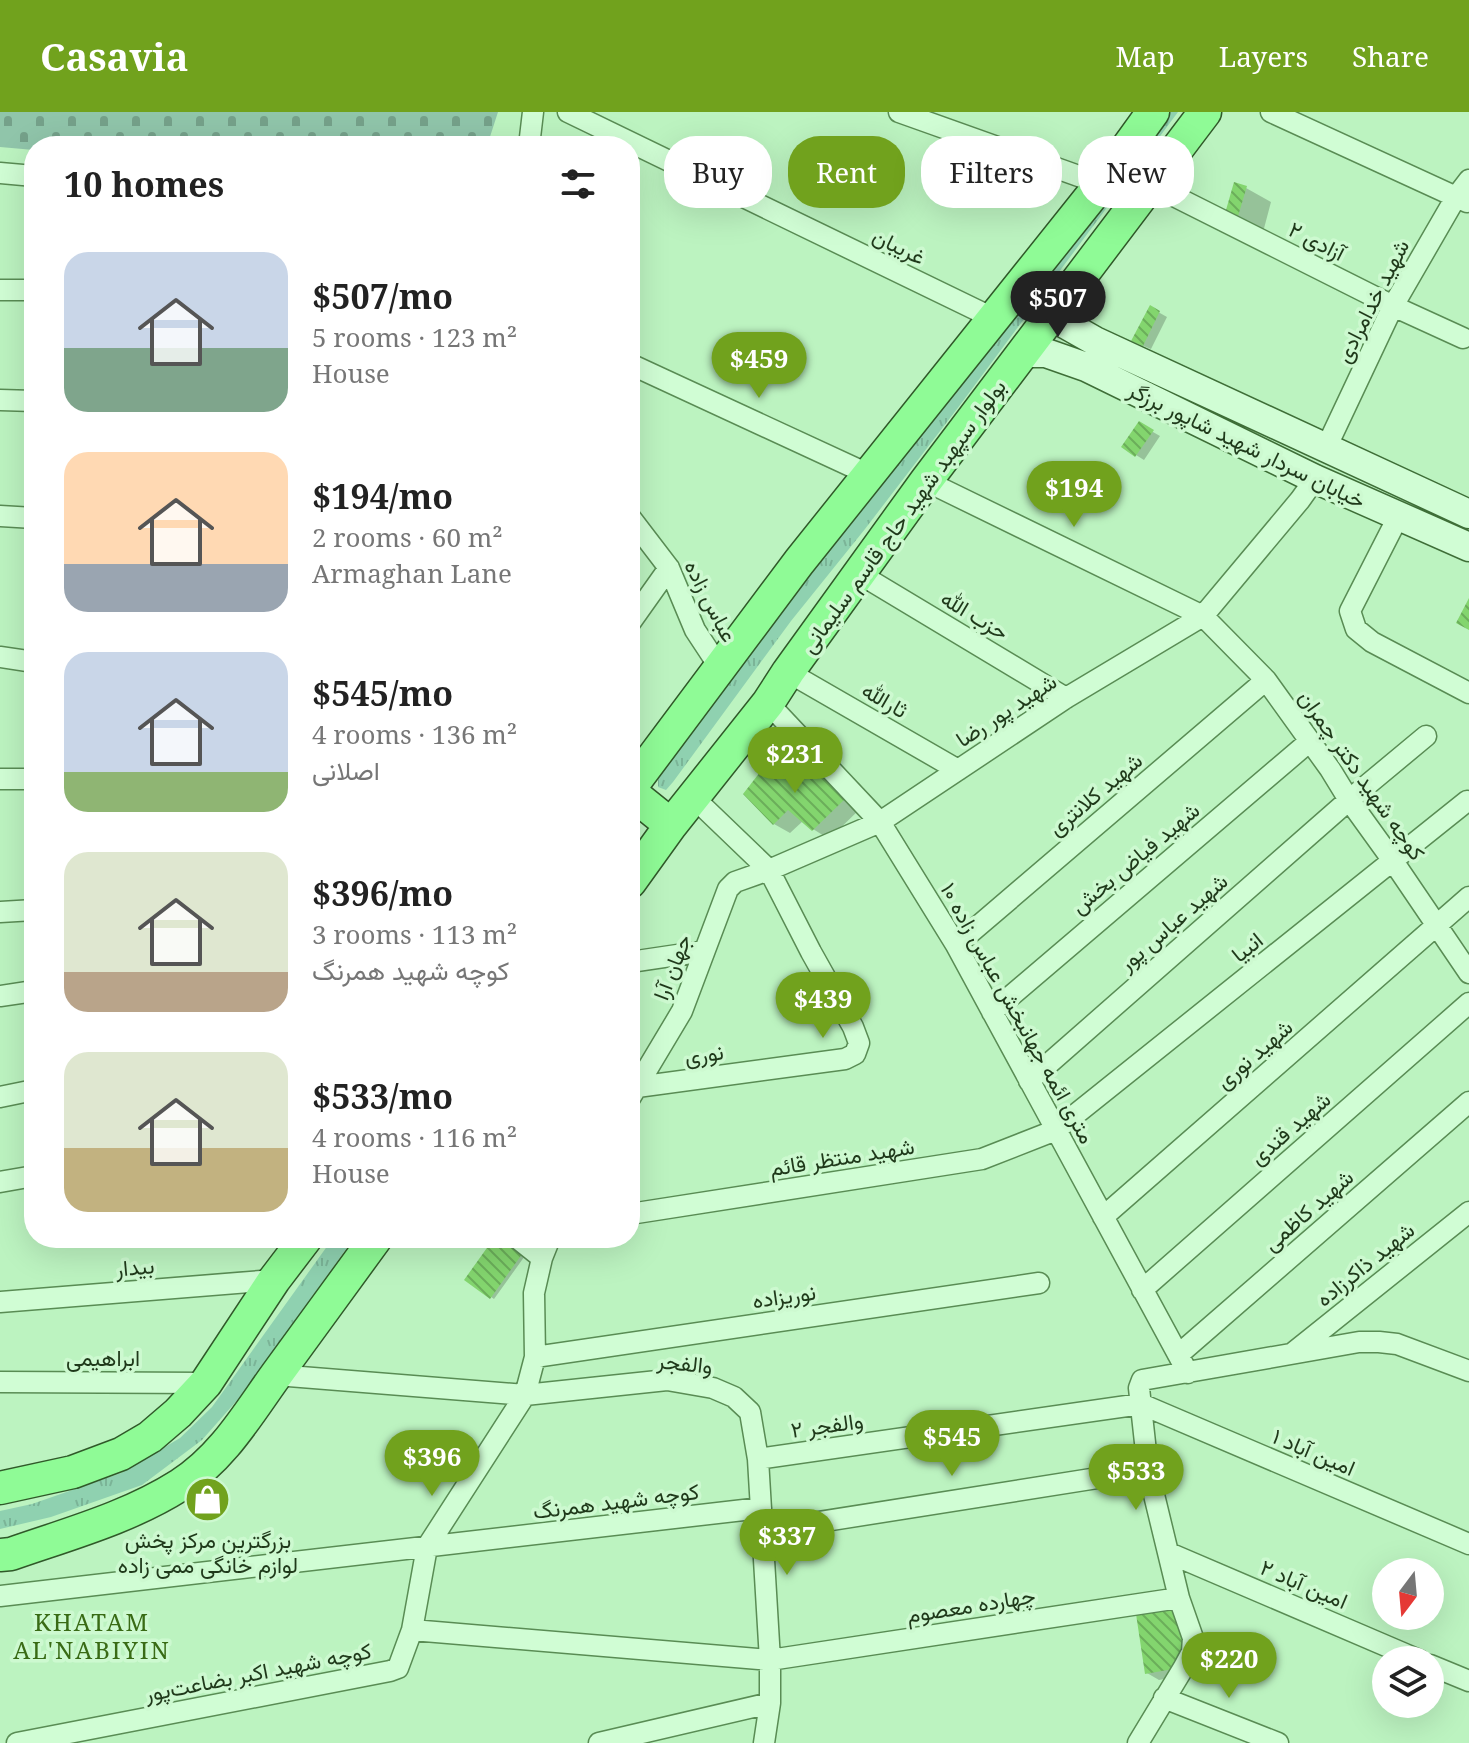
<!DOCTYPE html>
<html lang="en">
<head>
<meta charset="utf-8">
<style>
  body { margin:0; font-family:"Noto Serif",Vazirmatn,serif; background:#f2f2f2; color:#222; height:100vh; display:flex; flex-direction:column; font-size:30px; white-space:nowrap }
  * { box-sizing:border-box; margin:0 }
  p { font-size:26px; color:#767676 }
  .icon { flex:none; width:44px; height:44px; fill:none; stroke:currentColor; stroke-width:2; stroke-linecap:round; stroke-linejoin:round }
  .map { position:relative; flex:1; overflow:hidden }
  .side { position:absolute; left:24px; top:24px; width:616px; height:1112px; display:flex; flex-direction:column; background:#fff; border-radius:32px; box-shadow:0 8px 32px #0002 }
  .side>* { flex:none }
  .guide { position:absolute; left:664px; top:24px; width:684px; height:72px; display:flex; gap:16px }
  .needle { width:52px; rotate:196deg }
  .fabs { position:absolute; left:1372px; top:1446px; display:grid; gap:16px }
  .fabs a { display:grid; place-items:center; width:72px; height:72px; border-radius:50%; background:#fff; box-shadow:0 8px 32px #0002; font-size:40px }
  .price { position:absolute; translate:-50% -68px; padding:0 18px; border-radius:28px; background:#71a21d; color:#fff; font-size:26px; line-height:52px; filter:drop-shadow(0 2px 4px #0008) }
  .price::after { content:''; position:absolute; left:50%; top:48px; width:24px; height:18px; margin-left:-12px; background:inherit; clip-path:polygon(0 0,100% 0,50% 100%) }
  .price.on { background:#222; color:#fff }
  ul { padding:0; list-style:none }
  li { display:flex; align-items:center; gap:24px; height:200px; padding:0 40px }
  li span { display:grid; place-items:center; flex:none; width:224px; height:160px; border-radius:24px; color:#555 }
  li>.icon { margin-inline-start:auto }
  span .icon { width:96px; height:96px; fill:#fffc; stroke-width:1 }
  li b { font-size:34px }
  h2 { display:flex; justify-content:space-between; align-items:center; height:96px; padding:0 40px; font-size:34px }
  .tag { padding:0 28px; border-radius:32px; background:#fff; box-shadow:0 8px 32px #0002; font-size:28px; line-height:72px }
  .tag.on { background:#71a21d; color:#fff }
  header { display:flex; align-items:center; gap:48px; box-sizing:border-box; height:112px; padding:0 40px; background:#71a21d; color:#fff }
  header strong { font-size:38px }
  nav { display:flex; gap:44px; margin-inline-start:auto; font-size:28px }
  .map>svg:first-child { display:block }
  .grass { fill:url(#grass-tufts) }
  .cemetery { fill:url(#cemetery-stones) }
  .shadow { fill:#0003 }
  .building { fill:url(#building-back-hatch) }
  .lines { fill:none; stroke-linecap:round; stroke-linejoin:round }
  .minor-casing { stroke:#598c54; stroke-width:23 }
  .secondary-casing { stroke:#3e6e37; stroke-width:31 }
  .primary-casing { stroke:#305929; stroke-width:35 }
  .minor { stroke:#d0fdd4; stroke-width:20 }
  .secondary { stroke:#d0fdd4; stroke-width:28 }
  .primary { stroke:#8ffb96; stroke-width:32 }
  .labels { text-anchor:middle; stroke-width:7; stroke-linejoin:round; paint-order:stroke }
  .street-label { font-size:22px; fill:#1f391a; stroke:#cdf9d0 }
  .poi-label { font-size:22px; fill:#1f391a; stroke:#cdf9d0 }
  .neighbourhood-label { font-size:24px; letter-spacing:2px; fill:#396b15; stroke:#cdf9d0 }
</style>
</head>
<body>
<header>
<strong>Casavia</strong>
<nav><a>Map</a><a>Layers</a><a>Share</a></nav>
</header>
<div class="map">
<svg width="1469" height="1631" viewBox="0 0 1469 1631">
  <defs>
    <pattern id="grass-tufts" width="24" height="20" patternUnits="userSpaceOnUse" patternTransform="scale(2)"><rect width="24" height="20" fill="#8fd1b0"/><path d="M3 7l-1-3M5 7V3M7 7l1-3M15 17l-1-3M17 17v-4M19 17l1-3" fill="none" stroke="#7bb497"/></pattern>
    <pattern id="cemetery-stones" width="16" height="16" patternUnits="userSpaceOnUse" patternTransform="scale(2)"><rect width="16" height="16" fill="#90c5aa"/><path d="M2 7V4a2 2 0 0 1 4 0v3zM10 15v-3a2 2 0 0 1 4 0v3z" fill="#75a18a"/></pattern>
    <pattern id="building-back-hatch" width="6" height="6" patternUnits="userSpaceOnUse" patternTransform="scale(2)"><rect width="6" height="6" fill="#83d56e"/><path d="M-1 5l2 2M0 0l6 6M5-1l2 2" fill="none" stroke="#6bae5a"/></pattern>
  </defs>
  <rect width="100%" height="100%" fill="#bcf3c0"/>
  <path class="grass" d="M1165 0H1178L960 293 865 417 791 509 673 670 666 678 658 675V668L662 661 779 501Z
    M333 1126H354L240 1285 202 1328 142 1373 51 1405 0 1417V1399L32 1392 121 1361 180 1326 212 1295Z"/>
  <path class="cemetery" d="M0 0H498L487 34H34V38L0 35Z"/>
  <path class="shadow" d="M1246 76 1271 90 1262 124 1226 104Z
    M1151 196 1167 205 1151 237 1141 233Z
    M1139 312 1160 324 1144 348 1136 343Z
    M815 651 861 696 829 727 813 717 803 709 790 721 774 712 768 652 785 662 794 670Z
    M496 1126H506L527 1141 494 1187 467 1168Z
    M1202 1534 1200 1547 1191 1562 1159 1568 1147 1561Z"/>
  <path class="building" d="M1234 70 1247 74 1236 111 1224 105Z
    M1150 193 1160 199 1143 234 1131 229Z
    M1139 309 1154 318 1135 345 1121 335Z
    M1469 486V518L1456 511Z
    M815 649 846 686 812 719 788 698 773 713 743 682 768 650 791 670Z
    M494 1126H508L525 1138 490 1187 464 1168Z
    M1180 1494 1190 1525 1179 1556 1145 1562 1136 1502Z"/>
  <g class="lines">
    <defs>
      <path id="minor" d="M568 0 993 206
        M899 0 1101 72
        M1271 0 1467 90
        M529 34 533 0
        M0 61 34 64
        M1150 72 1393 194 1463 226
        M0 178H34
        M630 252 870 363
        M0 288 34 289
        M1326 336 1393 194 1456 85 1469 68
        M926 369 1203 504 1266 568 1330 657 1349 688 1393 749 1469 861
        M0 404 34 406
        M630 405 669 456 695 518 720 556
        M1398 405 1350 499 1356 517 1372 530 1469 581
        M858 461 1066 586
        M630 511 669 456
        M0 545 34 550
        M788 560 958 658
        M768 591 880 710 956 833 1188 1261
        M0 667H34
        M693 685 769 758 880 710 1066 586 1203 504 1300 388 1315 367
        M0 800 34 798
        M956 833 1266 568
        M630 850 704 839
        M0 884 34 879
        M992 900 1310 629
        M1029 969 1349 688 1426 624
        M0 985 34 978
        M630 986 682 899 728 777 735 770 769 758 811 840 853 915 859 931 855 942 845 947 637 975
        M0 1070 34 1064
        M630 1102 982 1047 1056 1018 1467 689
        M1103 1105 1469 785
        M517 1126 542 1146
        M1142 1178 1469 891
        M0 1190 274 1168
        M1294 1240 1469 1100
        M1178 1243 1469 990
        M535 1245 1039 1171
        M276 1263 525 1283 667 1268 713 1276 734 1285 750 1300 758 1347 770 1548V1591L764 1631
        M0 1270 206 1271
        M758 1347 1141 1292 1469 1432
        M762 1419 1148 1358
        M1169 1441 1419 1548
        M0 1484 761 1396
        M412 1518 427 1435 525 1283 535 1245 534 1181 542 1146 550 1126
        M1430 1553 1469 1569
        M1164 1586 1278 1631
        M17 1631 390 1559 398 1556 412 1518 770 1548 1179 1486
        M599 1631 770 1591
        M1138 1631 1184 1555 1192 1540 1193 1526 1179 1486 1148 1358 1139 1276 1142 1268 1359 1230H1379L1397 1232 1469 1259"/>
      <path id="secondary" d="M1053 199 1065 212 1095 229 1469 402
        M1023 241H1046L1086 255 1315 367 1469 435"/>
      <path id="primary" d="M630 676 799 450 1101 72 1153 0
        M630 680 671 713
        M630 770 671 713 768 591 788 560 926 369 1205 0
        M0 1376 73 1360 121 1342 150 1325 178 1301 206 1271 274 1168 306 1126
        M0 1443 11 1442C68 1422 128 1406 180 1373 224 1345 249 1300 279 1259 311 1215 344 1170 376 1126"/>
    </defs>
    <use href="#minor" class="minor-casing"/>
    <use href="#secondary" class="secondary-casing"/>
    <use href="#primary" class="primary-casing"/>
    <use href="#minor" class="minor"/>
    <use href="#secondary" class="secondary"/>
    <use href="#primary" class="primary"/>
  </g>
  <defs>
    <symbol id="shop-disc" viewBox="-11 -11 22 22"><circle r="9.5" fill="#71a21d" stroke="#cdf9d0"/><path d="M-5-2.5h2.3a2.7 3.5 0 0 1 5.4 0H5L5.5 6h-11ZM-1.5-2.5h3a1.5 2.3 0 0 0-3 0Z" fill="#fff"/></symbol>
  </defs>
  <g fill-rule="evenodd">
    <use href="#shop-disc" x="182" y="1362" width="51" height="51"/>
  </g>
  <g class="labels">
    <g class="street-label">
      <text transform="translate(1317 129) rotate(27)" y="8">آزادی ۲</text>
      <text transform="translate(899 134) rotate(26)" y="8">غریبان</text>
      <text transform="translate(1372 189) rotate(-63)" y="8">شهید خدامرادی</text>
      <text transform="translate(1247 333) rotate(26)" y="8">خیابان سردار شهید شاپور برزگر</text>
      <text transform="translate(903 404) rotate(-54)" y="8">بولوار سپهبد شهید حاج قاسم سلیمانی</text>
      <text transform="translate(711 489) rotate(63)" y="8">عباس زاده</text>
      <text transform="translate(975 503) rotate(31)" y="8">حزب الله</text>
      <text transform="translate(885 588) rotate(30)" y="8">ثارالله</text>
      <text transform="translate(1006 598) rotate(-33)" y="8">شهید پور رضا</text>
      <text transform="translate(1362 663) rotate(55)" y="8">کوچه شهید دکتر چمران</text>
      <text transform="translate(1095 682) rotate(-40)" y="8">شهید کلانتری</text>
      <text transform="translate(1135 746) rotate(-40)" y="8">شهید فیاض بخش</text>
      <text transform="translate(1173 810) rotate(-41)" y="8">شهید عباس پور</text>
      <text transform="translate(1247 835) rotate(-39)" y="8">انبیا</text>
      <text transform="translate(672 855) rotate(-69)" y="8">جهان آرا</text>
      <text transform="translate(1018 901) rotate(61)" y="8">۱۰ متری ائمه جهانبخش عباس زاده</text>
      <text transform="translate(704 942) rotate(-8)" y="8">نوری</text>
      <text transform="translate(1254 942) rotate(-41)" y="8">شهید نوری</text>
      <text transform="translate(1290 1016) rotate(-41)" y="8">شهید قندی</text>
      <text transform="translate(842 1045) rotate(-9)" y="8">شهید منتظر قائم</text>
      <text transform="translate(1308 1098) rotate(-41)" y="8">شهید کاظمی</text>
      <text transform="translate(1365 1152) rotate(-39)" y="8">شهید ذاکرزاده</text>
      <text transform="translate(135 1155) rotate(-5)" y="8">بیدار</text>
      <text transform="translate(784 1184) rotate(-8)" y="8">نوریزاده</text>
      <text x="103" y="1254">ابراهیمی</text>
      <text transform="translate(685 1251) rotate(6)" y="8">والفجر</text>
      <text transform="translate(827 1313) rotate(-8)" y="8">والفجر ۲</text>
      <text transform="translate(1314 1340) rotate(23)" y="8">۱ امین آباد</text>
      <text transform="translate(616 1389) rotate(-7)" y="8">کوچه شهید همرنگ</text>
      <text transform="translate(1304 1472) rotate(23)" y="8">۲ امین آباد</text>
      <text transform="translate(971 1493) rotate(-9)" y="8">چهارده معصوم</text>
      <text transform="translate(258 1560) rotate(-11)" y="8">کوچه شهید اکبر بضاعت‌پور</text>
    </g>
    <g class="poi-label">
      <text x="208" y="1436">بزرگترین مرکز پخش<tspan x="208" dy="25">لوازم خانگی ممی زاده</tspan></text>
    </g>
    <g class="neighbourhood-label">
      <text x="92" y="1519">KHATAM<tspan x="92" dy="28">AL'NABIYIN</tspan></text>
    </g>
  </g>
</svg>
<div class="fabs">
<a><svg class="needle" viewBox="-14 -14 28 28"><path d="M0-13l5 13h-10z" fill="#e53935"/><path d="M0 13l5-13h-10z" fill="#767676"/></svg></a>
<a><svg class="icon" aria-label="layers" viewBox="0 0 24 24"><path d="M12 4l9 5-9 5-9-5zM3 14l9 5 9-5"/></svg></a>
</div>
<b class="price on" style="left:1058px;top:227px">$507</b>
<b class="price" style="left:759px;top:288px">$459</b>
<b class="price" style="left:1074px;top:417px">$194</b>
<b class="price" style="left:795px;top:683px">$231</b>
<b class="price" style="left:823px;top:928px">$439</b>
<b class="price" style="left:952px;top:1366px">$545</b>
<b class="price" style="left:432px;top:1386px">$396</b>
<b class="price" style="left:1136px;top:1400px">$533</b>
<b class="price" style="left:787px;top:1465px">$337</b>
<b class="price" style="left:1229px;top:1588px">$220</b>
<div class="guide">
<a class="tag">Buy</a>
<a class="tag on">Rent</a>
<a class="tag">Filters</a>
<a class="tag">New</a>
</div>
<section class="side">
<h2>10 homes<svg class="icon" aria-label="filters" viewBox="0 0 24 24"><path d="M4 7h16M4 17h16"/><circle cx="9" cy="7" r="2"/><circle cx="15" cy="17" r="2"/></svg></h2>
<ul>
<li><span style="background:linear-gradient(#c9d6e8 60%,#7fa58c 0)"><svg class="icon" aria-label="home" viewBox="0 0 24 24"><path d="M3 11l9-7 9 7M6 9v11h12V9"/></svg></span><div><b>$507/mo</b><p>5 rooms · 123 m²</p><p>House</p></div></li>
<li><span style="background:linear-gradient(#ffd9b3 70%,#9aa5b1 0)"><svg class="icon" aria-label="home" viewBox="0 0 24 24"><path d="M3 11l9-7 9 7M6 9v11h12V9"/></svg></span><div><b>$194/mo</b><p>2 rooms · 60 m²</p><p>Armaghan Lane</p></div></li>
<li><span style="background:linear-gradient(#c9d6e8 75%,#8fb573 0)"><svg class="icon" aria-label="home" viewBox="0 0 24 24"><path d="M3 11l9-7 9 7M6 9v11h12V9"/></svg></span><div><b>$545/mo</b><p>4 rooms · 136 m²</p><p>اصلانی</p></div></li>
<li><span style="background:linear-gradient(#dfe7d0 75%,#b9a48a 0)"><svg class="icon" aria-label="home" viewBox="0 0 24 24"><path d="M3 11l9-7 9 7M6 9v11h12V9"/></svg></span><div><b>$396/mo</b><p>3 rooms · 113 m²</p><p>کوچه شهید همرنگ</p></div></li>
<li><span style="background:linear-gradient(#dfe7d0 60%,#c2b280 0)"><svg class="icon" aria-label="home" viewBox="0 0 24 24"><path d="M3 11l9-7 9 7M6 9v11h12V9"/></svg></span><div><b>$533/mo</b><p>4 rooms · 116 m²</p><p>House</p></div></li>
</ul>
</section>
</div>
</body>
</html>
